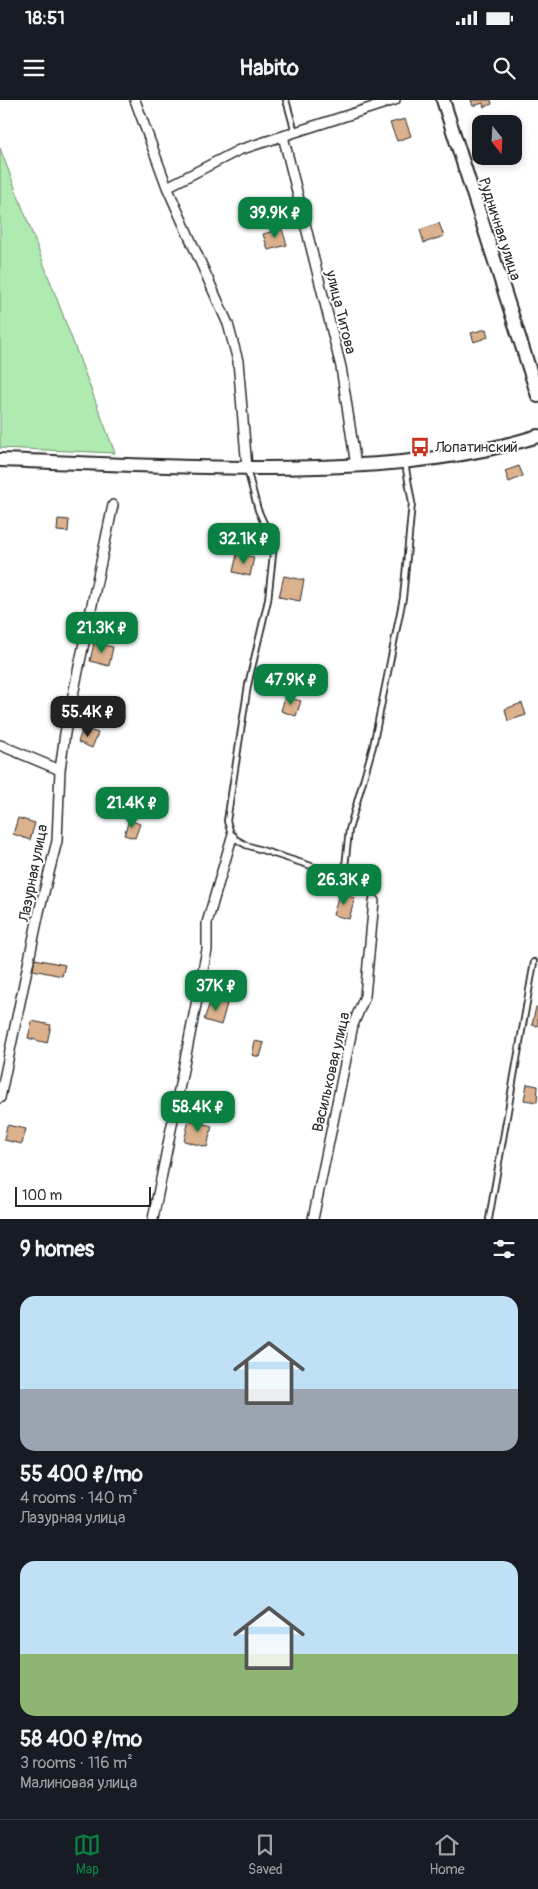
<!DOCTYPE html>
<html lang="en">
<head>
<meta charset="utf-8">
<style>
  body { margin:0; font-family:Pangolin,sans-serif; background:#242831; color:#f1f3f6; height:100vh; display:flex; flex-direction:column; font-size:19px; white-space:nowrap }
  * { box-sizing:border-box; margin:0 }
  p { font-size:16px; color:#9ea1a6 }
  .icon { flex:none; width:28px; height:28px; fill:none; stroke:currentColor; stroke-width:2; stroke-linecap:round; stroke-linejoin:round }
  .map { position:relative; height:1119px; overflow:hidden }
  .sheet { display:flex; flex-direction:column; background:#171b24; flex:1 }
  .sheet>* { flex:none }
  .needle { width:32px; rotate:162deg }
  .buttons { position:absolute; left:472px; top:15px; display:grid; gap:10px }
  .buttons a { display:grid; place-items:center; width:50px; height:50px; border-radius:10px; background:#171b24; box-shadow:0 2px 8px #0003; font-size:25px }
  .scale { position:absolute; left:15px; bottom:12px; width:136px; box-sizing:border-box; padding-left:5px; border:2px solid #2b2b2b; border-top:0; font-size:14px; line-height:18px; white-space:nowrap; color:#2b2b2b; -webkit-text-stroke:4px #fff; paint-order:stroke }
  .price { position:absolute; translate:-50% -42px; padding:0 11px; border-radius:10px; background:#0b8043; color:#fff; font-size:16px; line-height:32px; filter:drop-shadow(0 1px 2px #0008) }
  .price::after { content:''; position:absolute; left:50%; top:30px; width:15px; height:11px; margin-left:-8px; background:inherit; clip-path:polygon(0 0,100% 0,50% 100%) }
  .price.current { background:#222; color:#fff }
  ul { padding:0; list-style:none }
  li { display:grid; align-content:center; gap:10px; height:265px; padding:0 20px }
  li span { display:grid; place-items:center; height:155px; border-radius:15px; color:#555 }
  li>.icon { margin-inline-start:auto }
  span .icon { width:90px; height:90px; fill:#fffc; stroke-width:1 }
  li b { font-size:21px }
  h2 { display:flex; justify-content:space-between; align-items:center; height:60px; padding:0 20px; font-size:21px }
  .status { display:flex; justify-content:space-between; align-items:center; height:35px; padding:0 25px; background:#171b24; direction:ltr }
  .status svg { height:14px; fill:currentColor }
  header { display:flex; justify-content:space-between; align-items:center; height:65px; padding:0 20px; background:#171b24; font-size:22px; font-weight:700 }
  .tabs { display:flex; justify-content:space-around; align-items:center; height:70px; border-top:1px solid #363941; background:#171b24; font-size:14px; color:#9ea1a6 }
  .tabs a { display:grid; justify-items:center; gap:2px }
  .tabs .current { color:#0b8043 }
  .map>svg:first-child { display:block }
  .green { fill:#afebb0; stroke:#6d8b6e }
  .building { fill:#dcb18d; stroke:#2b2b2b }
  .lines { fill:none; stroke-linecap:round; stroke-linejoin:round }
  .lane-casing { stroke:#2b2b2b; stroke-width:8 }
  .street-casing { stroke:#2b2b2b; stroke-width:12 }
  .secondary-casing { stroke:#2b2b2b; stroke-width:16 }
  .lane { stroke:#fff; stroke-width:4.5 }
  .street { stroke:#fff; stroke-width:9 }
  .secondary { stroke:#fff; stroke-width:12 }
  .labels { text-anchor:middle; stroke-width:4; stroke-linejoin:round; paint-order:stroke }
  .street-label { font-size:15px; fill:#2b2b2b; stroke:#fff }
  .poi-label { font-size:15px; fill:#2b2b2b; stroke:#fff; text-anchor:start }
</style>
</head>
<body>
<div class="status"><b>18:51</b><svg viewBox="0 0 49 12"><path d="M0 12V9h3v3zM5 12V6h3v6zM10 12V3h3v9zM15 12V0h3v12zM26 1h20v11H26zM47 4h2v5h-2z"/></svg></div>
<header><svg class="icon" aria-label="menu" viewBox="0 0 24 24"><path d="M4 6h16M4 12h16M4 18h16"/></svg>Habito<svg class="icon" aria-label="search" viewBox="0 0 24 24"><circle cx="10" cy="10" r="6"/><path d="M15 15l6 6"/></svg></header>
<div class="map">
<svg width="538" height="1119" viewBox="0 0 538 1119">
  <rect width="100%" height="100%" fill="#fff"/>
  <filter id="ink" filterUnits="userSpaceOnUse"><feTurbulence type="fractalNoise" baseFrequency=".02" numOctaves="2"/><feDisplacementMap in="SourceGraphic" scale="10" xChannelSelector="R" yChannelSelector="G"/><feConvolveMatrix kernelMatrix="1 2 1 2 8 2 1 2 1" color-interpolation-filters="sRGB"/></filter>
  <g filter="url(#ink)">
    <path class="green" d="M0 48 115 353 0 348Z"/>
    <path class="building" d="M471 0H491L492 4 484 7 483 3 473 6Z
      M405 19 411 36 397 41 390 23Z
      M439 123 444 136 424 143 420 130Z
      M282 129 287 145 268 150 263 134Z
      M486 229 488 237 474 242 471 233Z
      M519 366 523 376 509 382 505 371Z
      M58 419 69 420 68 432 57 431Z
      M237 454 254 457 250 476 233 472Z
      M284 476 304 480 300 501 279 497Z
      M94 543 113 547 109 566 90 561Z
      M285 597 301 601 296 616 281 611Z
      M522 603 526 615 508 621 505 609Z
      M83 628 98 633 92 648 78 642Z
      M18 718 35 723 30 740 13 734Z
      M129 720 140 724 135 738 124 735Z
      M339 794 355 798 349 819 333 815Z
      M35 859 65 865 62 876 33 870Z
      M211 899 227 904 221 925 204 920Z
      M536 907H538V926L532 925Z
      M32 921 51 925 47 943 28 938Z
      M255 941 264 943 260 957 252 955Z
      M527 984 538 986 537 1002 524 1000Z
      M189 1020 212 1026 207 1047 184 1041Z
      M7 1025 26 1029 22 1044 4 1040Z"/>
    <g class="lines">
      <defs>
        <path id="lane" d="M286 0 295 32
          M247 369 258 410 274 445 268 500 248 585 227 721 232 737 246 745 361 782 371 792 374 801
          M344 776 349 730 373 646 403 498 412 403 405 363
          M489 1119 534 862"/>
        <path id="street" d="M135 0 167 87 228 224 238 261 247 368
          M167 87 239 50 283 36
          M356 366 341 267 283 36 395 0
          M0 645 60 670
          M0 998 39 812 57 741 60 670 65 633 113 405
          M153 1119 207 850V823L232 737
          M313 1119 353 925 365 896 374 801"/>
        <path id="secondary" d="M443 0 538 296
          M0 360C89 363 179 368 268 368 358 367 452 363 538 336"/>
      </defs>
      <use href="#lane" class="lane-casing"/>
      <use href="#street" class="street-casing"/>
      <use href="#secondary" class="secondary-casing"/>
      <use href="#lane" class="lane"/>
      <use href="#street" class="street"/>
      <use href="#secondary" class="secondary"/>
    </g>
  </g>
  <defs>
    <symbol id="bus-bare" viewBox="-9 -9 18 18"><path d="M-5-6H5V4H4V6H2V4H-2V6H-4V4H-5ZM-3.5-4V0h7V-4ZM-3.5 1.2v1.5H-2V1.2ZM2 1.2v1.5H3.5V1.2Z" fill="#c8321e" stroke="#fff" stroke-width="2.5" paint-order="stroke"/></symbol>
  </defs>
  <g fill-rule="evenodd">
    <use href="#bus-bare" x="406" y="333" width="28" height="28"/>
  </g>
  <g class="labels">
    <g class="street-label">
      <text transform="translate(500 129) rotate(72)" y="5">Рудничная улица</text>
      <text transform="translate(341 212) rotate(76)" y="5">улица Титова</text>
      <text transform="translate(33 773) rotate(-79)" y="5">Лазурная улица</text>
      <text transform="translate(331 972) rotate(-77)" y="5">Васильковая улица</text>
    </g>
    <g class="poi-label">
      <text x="435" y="352">Лопатинский</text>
    </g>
  </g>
</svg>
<div class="buttons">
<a><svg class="needle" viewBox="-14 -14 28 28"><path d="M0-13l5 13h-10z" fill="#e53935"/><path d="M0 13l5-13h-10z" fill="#9ea1a6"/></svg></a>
</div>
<div class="scale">100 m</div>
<b class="price" style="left:275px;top:139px">39.9K ₽</b>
<b class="price" style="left:244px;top:465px">32.1K ₽</b>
<b class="price" style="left:102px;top:554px">21.3K ₽</b>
<b class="price" style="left:291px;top:606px">47.9K ₽</b>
<b class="price current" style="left:88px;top:638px">55.4K ₽</b>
<b class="price" style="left:132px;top:729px">21.4K ₽</b>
<b class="price" style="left:344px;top:806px">26.3K ₽</b>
<b class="price" style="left:216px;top:912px">37K ₽</b>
<b class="price" style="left:198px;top:1033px">58.4K ₽</b>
</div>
<section class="sheet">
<h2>9 homes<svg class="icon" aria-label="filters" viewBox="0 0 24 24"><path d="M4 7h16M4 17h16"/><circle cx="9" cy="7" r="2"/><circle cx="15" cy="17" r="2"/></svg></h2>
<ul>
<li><span style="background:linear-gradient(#bfe0f5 60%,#9aa5b1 0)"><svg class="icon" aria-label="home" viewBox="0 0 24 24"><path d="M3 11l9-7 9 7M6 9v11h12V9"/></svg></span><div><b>55 400 ₽/mo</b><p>4 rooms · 140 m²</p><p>Лазурная улица</p></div></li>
<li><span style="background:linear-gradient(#bfe0f5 60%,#8fb573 0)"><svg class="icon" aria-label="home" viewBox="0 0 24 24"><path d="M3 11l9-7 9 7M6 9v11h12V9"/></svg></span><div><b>58 400 ₽/mo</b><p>3 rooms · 116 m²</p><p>Малиновая улица</p></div></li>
</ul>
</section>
<nav class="tabs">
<a class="current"><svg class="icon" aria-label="map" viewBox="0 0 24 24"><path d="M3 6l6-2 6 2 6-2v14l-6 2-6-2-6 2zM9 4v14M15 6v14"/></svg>Map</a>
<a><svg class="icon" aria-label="saved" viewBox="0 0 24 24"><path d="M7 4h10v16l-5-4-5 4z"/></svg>Saved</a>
<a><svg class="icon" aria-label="home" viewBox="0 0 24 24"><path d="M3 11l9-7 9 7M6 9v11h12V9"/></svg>Home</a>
</nav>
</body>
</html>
